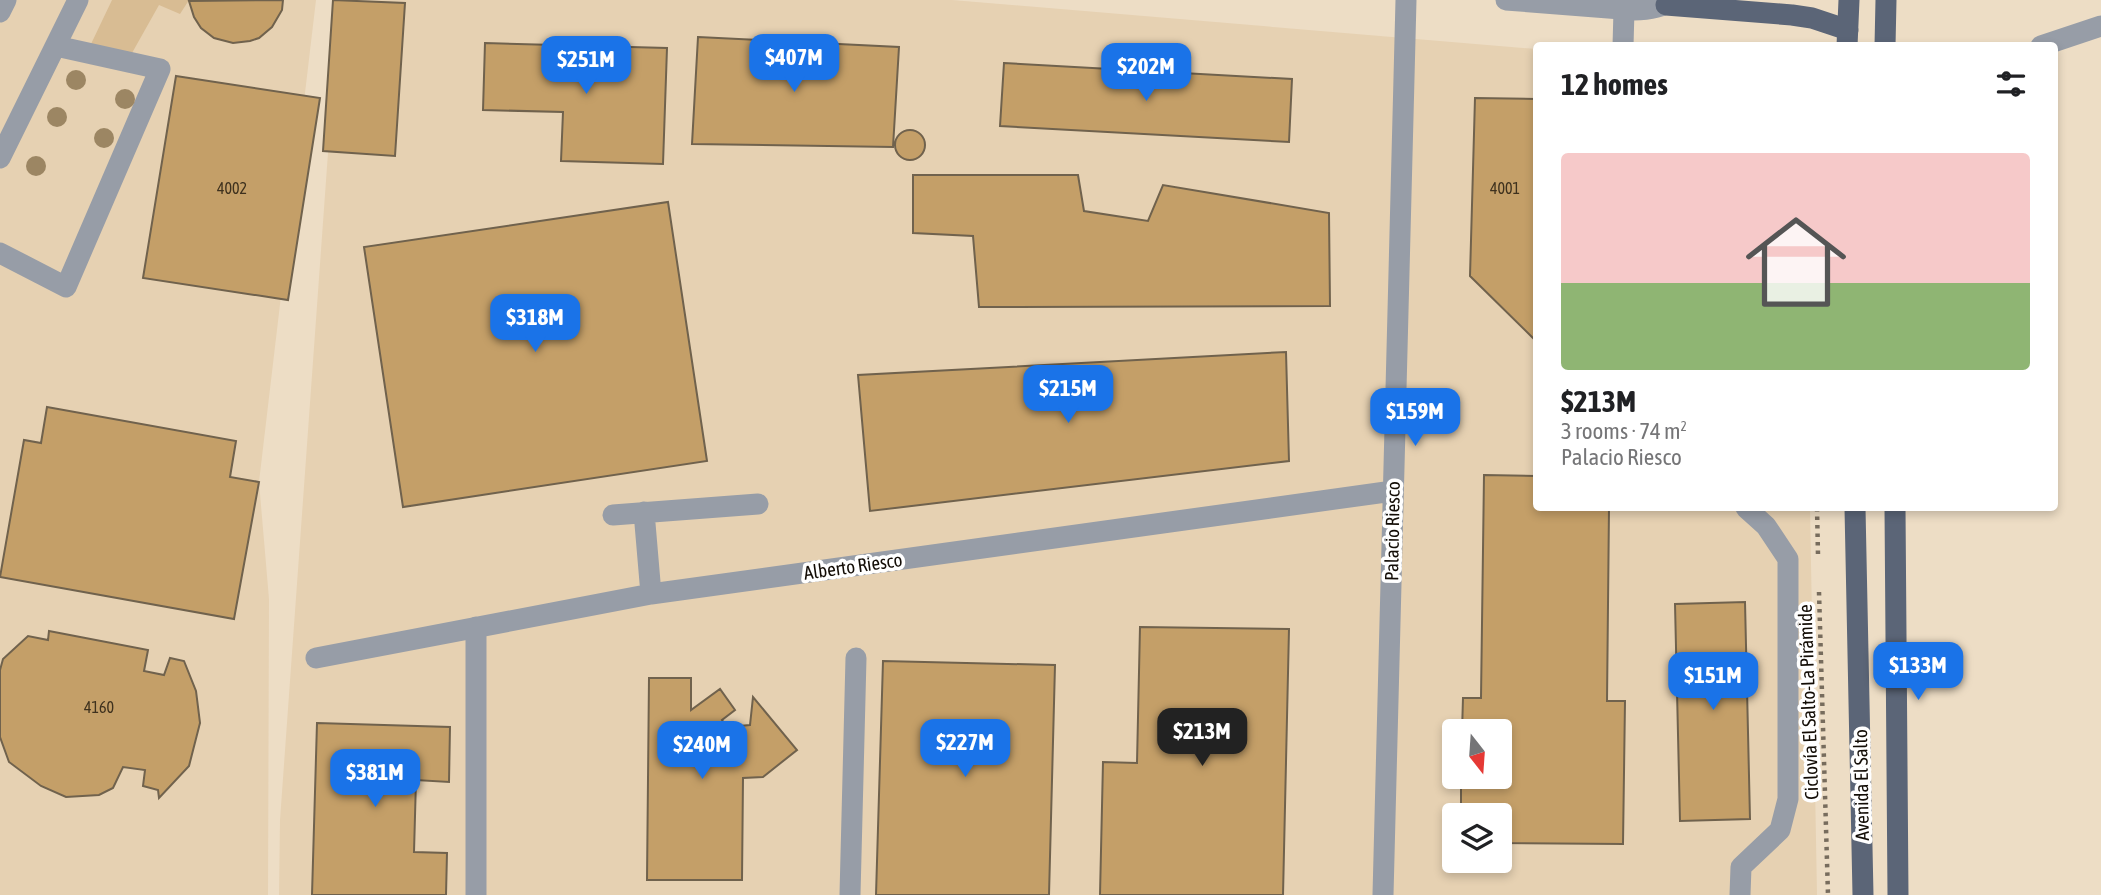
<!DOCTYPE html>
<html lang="en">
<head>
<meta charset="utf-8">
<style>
  body { margin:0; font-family:"Asap Condensed",sans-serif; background:#f6f6f6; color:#202124; height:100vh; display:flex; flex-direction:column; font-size:26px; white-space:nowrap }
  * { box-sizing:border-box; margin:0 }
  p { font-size:23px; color:#757577 }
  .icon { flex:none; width:38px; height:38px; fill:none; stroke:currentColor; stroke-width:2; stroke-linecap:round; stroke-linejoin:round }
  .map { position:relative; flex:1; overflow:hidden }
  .details { position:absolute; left:1533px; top:42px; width:525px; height:469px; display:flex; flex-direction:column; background:#fff; border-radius:7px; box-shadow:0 4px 10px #0003 }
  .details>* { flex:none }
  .needle { width:46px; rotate:163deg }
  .fabs { position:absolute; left:1442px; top:719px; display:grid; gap:14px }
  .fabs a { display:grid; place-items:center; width:70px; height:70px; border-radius:7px; background:#fff; box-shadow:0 4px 10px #0003; font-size:35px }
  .price { position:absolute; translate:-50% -60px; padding:0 16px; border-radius:14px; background:#1a73e8; color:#fff; font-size:23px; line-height:46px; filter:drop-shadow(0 2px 4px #0008) }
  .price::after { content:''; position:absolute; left:50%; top:42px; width:21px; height:16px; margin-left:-10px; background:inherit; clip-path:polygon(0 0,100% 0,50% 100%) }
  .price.selected { background:#222; color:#fff }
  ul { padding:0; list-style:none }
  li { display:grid; align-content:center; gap:14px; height:371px; padding:0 28px }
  li span { display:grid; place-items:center; height:217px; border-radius:7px; color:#555 }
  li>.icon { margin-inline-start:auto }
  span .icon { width:126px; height:126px; fill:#fffc; stroke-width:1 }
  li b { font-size:30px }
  h2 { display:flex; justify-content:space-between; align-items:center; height:84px; padding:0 28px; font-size:30px }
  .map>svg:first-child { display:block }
  .built { fill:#e6d1b2; fill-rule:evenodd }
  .green { fill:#d8bc93 }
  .building { fill:#c49f68; stroke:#70624d; stroke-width:2 }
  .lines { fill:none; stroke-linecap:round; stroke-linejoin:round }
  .path { stroke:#776c5d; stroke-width:4.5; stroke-dasharray:3.5 5; stroke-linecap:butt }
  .minor { stroke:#979da7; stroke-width:21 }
  .major { stroke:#5b6577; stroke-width:21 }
  .tree { fill:#9c8663 }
  .labels { text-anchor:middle; stroke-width:7; stroke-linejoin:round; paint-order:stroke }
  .number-label { font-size:16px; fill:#3e311e }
  .street-label { font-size:19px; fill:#120c05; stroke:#fff }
</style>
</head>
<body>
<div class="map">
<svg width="2101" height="895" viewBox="0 0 2101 895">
  <rect width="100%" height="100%" fill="#edddc5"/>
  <path class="built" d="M0 0H316L259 482 269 599 268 895H0Z
    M339 0H952L1536 49V508H1810L1817 895H279L280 820ZM1454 732H1500V777H1454ZM1454 816H1500V861H1454Z"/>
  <path class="green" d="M112 0H189L180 14 159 5 132 53 91 44Z"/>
  <path class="building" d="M283 0 282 10 272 27 259 38 250 41 233 43 214 38 201 28 194 17 189 1Z
    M333 0 405 3 395 156 323 151Z
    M698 37 899 47 893 147 692 144Z
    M485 43 667 48 663 164 561 161 563 112 483 110Z
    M1004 63 1292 79 1289 142 1000 126Z
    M176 76 320 98 288 300 143 278Z
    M1475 98 1536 99V341L1470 276Z
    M895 145a15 15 0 1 1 30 0a15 15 0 1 1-30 0Z
    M913 175H1078L1084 211 1148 221 1163 185 1329 213 1330 306 979 307 973 236 913 233Z
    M668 202 707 461 403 507 364 247Z
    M1286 352 1289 461 870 511 858 375Z
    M47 407 236 441 230 477 259 482 234 619 0 577 24 440 41 443Z
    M1484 475 1536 476V508H1609L1607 701H1625L1623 844 1500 843V816H1461V777H1500V732H1462L1463 698H1481Z
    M1745 602 1750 819 1680 821 1675 604Z
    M1140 627 1289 629 1283 895H1100L1103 762 1137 763Z
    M49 631 148 650 144 671 164 675 170 658 184 661 196 691 200 723 189 766 159 798 158 790 143 786 145 770 123 767 113 788 99 795 66 797 41 786 9 762 0 737V670L3 659 28 636 48 640Z
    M883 661 1055 665 1049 895H876Z
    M649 678H691V710L720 689 735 710 722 720 727 727 750 725 753 697 797 750 763 777 743 778 742 880H647Z
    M317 723 450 727 449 782 416 780 414 852 447 853 446 895H312Z"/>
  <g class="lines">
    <path class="path" d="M1817 508 1818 555
      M1819 592 1828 895"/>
    <path class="minor" d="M1506 0 1634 10C1648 10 1661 8 1673 0
      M0 12 6 0
      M1623 46 1624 10
      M2041 46 2101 26
      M0 158 78 0
      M0 253 66 287 160 69 56 46
      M644 512 651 594
      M613 515 758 504
      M316 658 651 594 1393 491
      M476 895V627
      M850 895 856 658
      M1383 895 1406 0
      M1740 895 1741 867 1780 830 1788 799V559L1766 526 1746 508"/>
    <path class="major" d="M1666 5 1792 15 1812 18 1848 30
      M1847 46 1849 0
      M1885 46 1886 0
      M1855 508 1863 895
      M1895 508 1898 895"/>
  </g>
  <g class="tree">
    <circle cx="76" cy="80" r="10"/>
    <circle cx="125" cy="99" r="10"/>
    <circle cx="57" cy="117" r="10"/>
    <circle cx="104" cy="138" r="10"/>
    <circle cx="36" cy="166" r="10"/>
  </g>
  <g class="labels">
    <g class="number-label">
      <text x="232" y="194">4002</text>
      <text x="1505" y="194">4001</text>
      <text x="99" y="713">4160</text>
    </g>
    <g class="street-label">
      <text transform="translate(1392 531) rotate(-89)" y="7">Palacio Riesco</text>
      <text transform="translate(853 566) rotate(-8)" y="7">Alberto Riesco</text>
      <text transform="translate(1808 702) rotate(-92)" y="7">Ciclovía El Salto-La Pirámide</text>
      <text transform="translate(1861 785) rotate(-91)" y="7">Avenida El Salto</text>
    </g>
  </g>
</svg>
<div class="fabs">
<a><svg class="needle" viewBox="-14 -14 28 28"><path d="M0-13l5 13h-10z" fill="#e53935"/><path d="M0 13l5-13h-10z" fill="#757577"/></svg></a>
<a><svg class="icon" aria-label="layers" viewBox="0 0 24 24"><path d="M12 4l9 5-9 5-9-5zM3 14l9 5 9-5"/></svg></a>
</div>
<b class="price" style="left:794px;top:94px">$407M</b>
<b class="price" style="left:586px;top:96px">$251M</b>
<b class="price" style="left:1146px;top:103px">$202M</b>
<b class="price" style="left:535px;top:354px">$318M</b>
<b class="price" style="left:1068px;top:425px">$215M</b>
<b class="price" style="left:1415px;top:448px">$159M</b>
<b class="price" style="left:1918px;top:702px">$133M</b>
<b class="price" style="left:1713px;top:712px">$151M</b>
<b class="price selected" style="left:1202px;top:768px">$213M</b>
<b class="price" style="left:965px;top:779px">$227M</b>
<b class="price" style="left:702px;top:781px">$240M</b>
<b class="price" style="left:375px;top:809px">$381M</b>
<section class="details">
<h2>12 homes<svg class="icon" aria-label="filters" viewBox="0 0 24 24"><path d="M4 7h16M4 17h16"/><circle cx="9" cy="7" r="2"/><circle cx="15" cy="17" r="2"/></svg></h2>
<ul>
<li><span style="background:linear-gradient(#f6c9c9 60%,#8fb573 0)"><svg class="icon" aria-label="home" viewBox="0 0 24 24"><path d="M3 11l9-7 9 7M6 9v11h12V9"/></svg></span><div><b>$213M</b><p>3 rooms · 74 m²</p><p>Palacio Riesco</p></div></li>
</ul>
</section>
</div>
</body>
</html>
